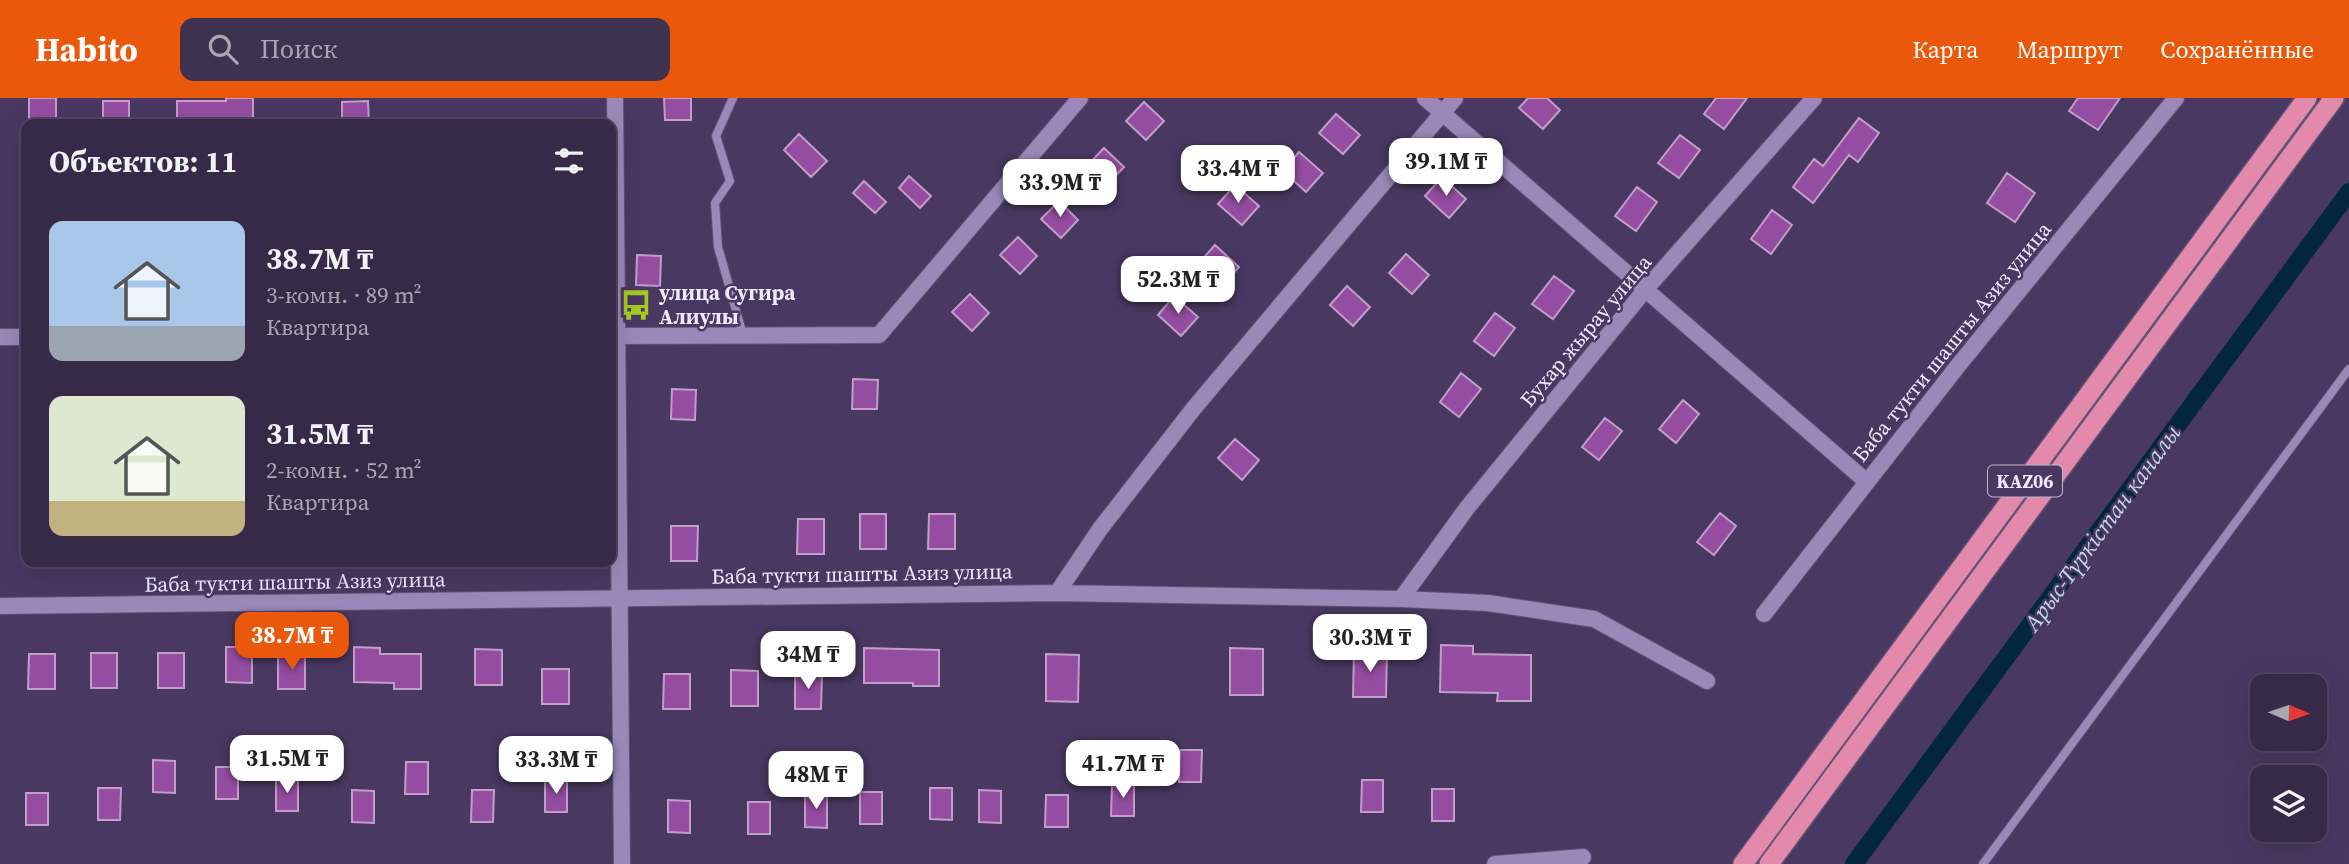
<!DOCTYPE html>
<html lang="ru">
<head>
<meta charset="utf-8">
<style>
  body { margin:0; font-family:"Source Serif 4",serif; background:#3e3250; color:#f1f3f6; height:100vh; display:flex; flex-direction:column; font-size:26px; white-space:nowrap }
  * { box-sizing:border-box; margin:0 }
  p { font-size:23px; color:#aaa7b4 }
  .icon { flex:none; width:38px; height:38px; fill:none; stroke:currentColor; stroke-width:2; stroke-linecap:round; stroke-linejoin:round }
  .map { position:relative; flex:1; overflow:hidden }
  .drawer { position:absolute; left:21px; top:21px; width:595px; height:448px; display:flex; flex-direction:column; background:#372a49; border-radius:14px; box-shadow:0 7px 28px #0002,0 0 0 2px #514661 }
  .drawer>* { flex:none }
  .needle { width:46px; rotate:92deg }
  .buttons { position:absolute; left:2250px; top:576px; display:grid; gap:14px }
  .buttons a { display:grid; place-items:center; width:77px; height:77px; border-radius:14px; background:#372a49; box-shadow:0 7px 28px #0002,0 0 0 2px #514661; font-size:35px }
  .price { position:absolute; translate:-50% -60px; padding:0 16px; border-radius:14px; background:#fff; color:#222; font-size:23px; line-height:46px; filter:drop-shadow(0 2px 4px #0008) }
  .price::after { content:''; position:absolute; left:50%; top:42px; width:21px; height:16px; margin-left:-10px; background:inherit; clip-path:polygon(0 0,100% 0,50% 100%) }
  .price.selected { background:#ea580c; color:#fff }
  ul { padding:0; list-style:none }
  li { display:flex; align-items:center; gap:21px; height:175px; padding:0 28px }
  li span { display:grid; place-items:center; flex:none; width:196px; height:140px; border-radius:14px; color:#555 }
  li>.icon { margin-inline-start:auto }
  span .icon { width:84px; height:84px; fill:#fffc; stroke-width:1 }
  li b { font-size:30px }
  h2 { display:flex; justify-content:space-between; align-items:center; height:84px; padding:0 28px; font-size:30px }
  header { display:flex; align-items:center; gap:42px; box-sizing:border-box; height:98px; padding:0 35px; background:#ea580c; color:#fff }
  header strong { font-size:33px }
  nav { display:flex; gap:38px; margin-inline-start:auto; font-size:24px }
  .search { width:490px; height:63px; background:#3e3250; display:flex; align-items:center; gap:18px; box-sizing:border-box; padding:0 24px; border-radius:14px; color:#aaa7b4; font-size:26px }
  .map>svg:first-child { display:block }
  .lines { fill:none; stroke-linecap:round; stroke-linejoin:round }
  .canal { stroke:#02263d; stroke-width:18 }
  .building { fill:#954da1; stroke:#c19dc7; stroke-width:2 }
  .service-casing { stroke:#615375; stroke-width:10 }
  .minor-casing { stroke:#615375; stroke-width:18 }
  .trunk-casing { stroke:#615375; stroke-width:22 }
  .service { stroke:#9a88b8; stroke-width:8 }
  .minor { stroke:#9a88b8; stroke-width:16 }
  .trunk { stroke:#e389ab; stroke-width:19 }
  .labels { text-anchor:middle; stroke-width:5; stroke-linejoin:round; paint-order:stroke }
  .shield { fill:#493861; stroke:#bfb5cf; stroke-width:2 }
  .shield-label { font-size:19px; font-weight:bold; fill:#f1eafe }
  .poi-label { font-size:21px; font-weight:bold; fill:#f1eafe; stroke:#493861; text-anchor:start }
  .street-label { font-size:21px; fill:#f1eafe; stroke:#493861 }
  .water-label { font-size:23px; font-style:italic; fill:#c2d9eb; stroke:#493861 }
</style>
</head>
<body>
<header>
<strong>Habito</strong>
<div class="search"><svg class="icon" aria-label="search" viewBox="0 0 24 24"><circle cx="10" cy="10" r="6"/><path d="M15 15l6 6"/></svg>Поиск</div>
<nav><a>Карта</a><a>Маршрут</a><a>Сохранённые</a></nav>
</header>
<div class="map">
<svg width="2349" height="766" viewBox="0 0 2349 766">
  <rect width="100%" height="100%" fill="#493861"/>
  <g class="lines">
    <path class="canal" d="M1854 766 2349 94"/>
  </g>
  <path class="building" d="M29 0H56V26H29Z
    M226 0H253V26H177V3H226Z
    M664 0H691V22H665Z
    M1528 0H1547L1560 12 1543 31 1519 10Z
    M1716 0H1747L1724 31 1704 16Z
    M2078 0H2120L2098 32 2069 13Z
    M103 3H129V26H103Z
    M368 3 369 26H342V4Z
    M1144 4 1164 23 1146 42 1126 23Z
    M1336 16 1360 37 1343 56 1319 35Z
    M1859 20 1879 35 1858 64 1849 57 1813 105 1793 89 1814 61 1823 68Z
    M799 36 827 63 811 79 784 52Z
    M1680 37 1700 52 1679 80 1658 65Z
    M1104 50 1124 69 1107 87 1087 68Z
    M1299 54 1323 75 1306 94 1283 73Z
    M2007 75 2035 95 2015 124 1987 105Z
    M909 78 931 98 920 110 899 90Z
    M1442 79 1466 101 1449 120 1425 98Z
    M864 83 886 104 875 115 853 95Z
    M1235 87 1259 108 1242 127 1218 106Z
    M1637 89 1657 104 1636 133 1615 118Z
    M1059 103 1078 122 1061 140 1041 121Z
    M1772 112 1792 127 1771 156 1751 141Z
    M1018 139 1037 158 1020 176 1000 157Z
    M1215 147 1239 169 1222 188 1198 166Z
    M1406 156 1429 177 1412 196 1389 175Z
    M637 157 661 158 660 188 636 187Z
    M1554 178 1574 193 1553 221 1532 206Z
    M1347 188 1370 209 1353 228 1330 207Z
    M970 196 989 215 972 233 952 214Z
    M1174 198 1198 219 1181 238 1158 217Z
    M1495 215 1515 230 1494 258 1474 243Z
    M1461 275 1481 291 1459 319 1440 304Z
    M853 281 878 282 877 311H852Z
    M672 291 696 292 695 322 671 321Z
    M1683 302 1699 316 1676 345 1659 331Z
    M1605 320 1622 333 1599 362 1582 349Z
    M1235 341 1259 362 1242 382 1218 360Z
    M1720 415 1736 428 1714 457 1697 444Z
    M860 416H886V451H860Z
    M929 416H955V451H928Z
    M798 421H824V456H797Z
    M671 428H698L697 463H671Z
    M1441 547 1473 548V556L1531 557V603H1497L1498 595 1440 594Z
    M226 549H252V585L226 584Z
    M354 549 380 550V556H421V591H394V585L354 584Z
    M864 550 939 552V588H913V585H864Z
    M1230 550 1263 551V597H1230Z
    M475 551 502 552V587H475Z
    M1354 552 1387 553 1386 599H1353Z
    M91 555H117V590H91Z
    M158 555H184V590H158Z
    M29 556H55V591H28Z
    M278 556H305V591H278Z
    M1046 556 1079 557 1078 604 1046 603Z
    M542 571H569V606H542Z
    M731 572 758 573V608H731Z
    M664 576H690V611H663Z
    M795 576H822L821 611H795Z
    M1180 652H1202L1201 684H1179Z
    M153 662 175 663V695L153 694Z
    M406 664H428V696H405Z
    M216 669H238V701H216Z
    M276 681H298V713H276Z
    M545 682H567V714H545Z
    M1362 682H1383V714H1361Z
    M1112 686H1134V718H1111Z
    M98 690H121L120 722H98Z
    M930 690H952V722L930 721Z
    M1432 691H1454V723H1432Z
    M352 692 374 693V725L352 724Z
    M472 692H494L493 724H471Z
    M979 692 1001 693V725L979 724Z
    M860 694H882V726H860Z
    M26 695H48V727H26Z
    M805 697H827V730L805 729Z
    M1046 697H1068V729H1045Z
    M668 702 690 703V735L668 734Z
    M748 704H770V736H748Z"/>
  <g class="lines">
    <defs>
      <path id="service" d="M733 0 716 38 730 83 715 105 718 149 743 237
        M1983 766 2349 271"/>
      <path id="minor" d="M615 0 622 766
        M1425 0 1867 384
        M611 238 879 237 1080 0
        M0 239H26
        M1057 495 1100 431 1194 310 1455 0
        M1401 501 1467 410 1645 192 1814 0
        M0 508 1057 495 1401 501 1488 505 1594 521 1707 583
        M1764 516 1957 269 2176 0
        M1495 766 1583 759"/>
      <path id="trunk" d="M1743 766 2307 0
        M1769 766 2334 0"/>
    </defs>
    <use href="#service" class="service-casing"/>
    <use href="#minor" class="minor-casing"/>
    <use href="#trunk" class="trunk-casing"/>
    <use href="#service" class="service"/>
    <use href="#minor" class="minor"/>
    <use href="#trunk" class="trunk"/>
  </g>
  <defs>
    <symbol id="bus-bare" viewBox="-9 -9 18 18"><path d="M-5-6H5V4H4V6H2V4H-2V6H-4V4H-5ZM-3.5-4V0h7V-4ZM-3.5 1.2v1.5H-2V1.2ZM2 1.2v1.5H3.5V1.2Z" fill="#a4c824" stroke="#493861" stroke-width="2.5" paint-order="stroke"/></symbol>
  </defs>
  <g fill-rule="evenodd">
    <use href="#bus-bare" x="614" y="185" width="44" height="44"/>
  </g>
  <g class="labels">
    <rect class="shield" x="1988" y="367.5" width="74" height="31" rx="5"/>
    <g class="shield-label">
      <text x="2025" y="390">KАZ06</text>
    </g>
    <g class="poi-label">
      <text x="659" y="202">улица Сугира<tspan x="659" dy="24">Алиулы</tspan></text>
    </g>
    <g class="street-label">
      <text transform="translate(1586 233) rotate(-50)" y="7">Бухар жырау улица</text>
      <text transform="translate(1952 244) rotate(-51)" y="7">Баба тукти шашты Азиз улица</text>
      <text transform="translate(862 476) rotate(-1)" y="7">Баба тукти шашты Азиз улица</text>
      <text transform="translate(295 484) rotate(-1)" y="7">Баба тукти шашты Азиз улица</text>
    </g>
    <g class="water-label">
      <text transform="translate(2102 430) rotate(-54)" y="8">Арыс-Түркістан каналы</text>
    </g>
  </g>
</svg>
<div class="buttons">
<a><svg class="needle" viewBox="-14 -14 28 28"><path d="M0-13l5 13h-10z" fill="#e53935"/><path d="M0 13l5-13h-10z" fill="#aaa7b4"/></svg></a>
<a><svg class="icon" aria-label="layers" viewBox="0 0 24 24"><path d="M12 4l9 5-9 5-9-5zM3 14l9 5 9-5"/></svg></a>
</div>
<b class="price" style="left:1446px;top:100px">39.1M ₸</b>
<b class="price" style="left:1238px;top:107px">33.4M ₸</b>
<b class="price" style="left:1060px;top:121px">33.9M ₸</b>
<b class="price" style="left:1178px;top:218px">52.3M ₸</b>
<b class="price selected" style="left:292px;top:574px">38.7M ₸</b>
<b class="price" style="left:1370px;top:576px">30.3M ₸</b>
<b class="price" style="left:808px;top:593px">34M ₸</b>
<b class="price" style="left:287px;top:697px">31.5M ₸</b>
<b class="price" style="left:556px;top:698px">33.3M ₸</b>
<b class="price" style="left:1123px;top:702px">41.7M ₸</b>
<b class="price" style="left:816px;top:713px">48M ₸</b>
<section class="drawer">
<h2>Объектов: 11<svg class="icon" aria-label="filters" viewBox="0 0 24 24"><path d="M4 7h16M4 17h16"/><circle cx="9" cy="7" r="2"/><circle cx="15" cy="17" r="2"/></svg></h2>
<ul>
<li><span style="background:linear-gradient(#a9c7e8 75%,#9aa5b1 0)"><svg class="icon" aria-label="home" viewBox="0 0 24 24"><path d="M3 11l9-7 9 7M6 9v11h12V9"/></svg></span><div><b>38.7M ₸</b><p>3-комн. · 89 m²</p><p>Квартира</p></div></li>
<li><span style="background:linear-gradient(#dfe7d0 75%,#c2b280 0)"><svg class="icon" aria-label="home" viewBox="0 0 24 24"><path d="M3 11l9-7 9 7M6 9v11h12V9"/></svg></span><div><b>31.5M ₸</b><p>2-комн. · 52 m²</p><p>Квартира</p></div></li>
</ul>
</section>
</div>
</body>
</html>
